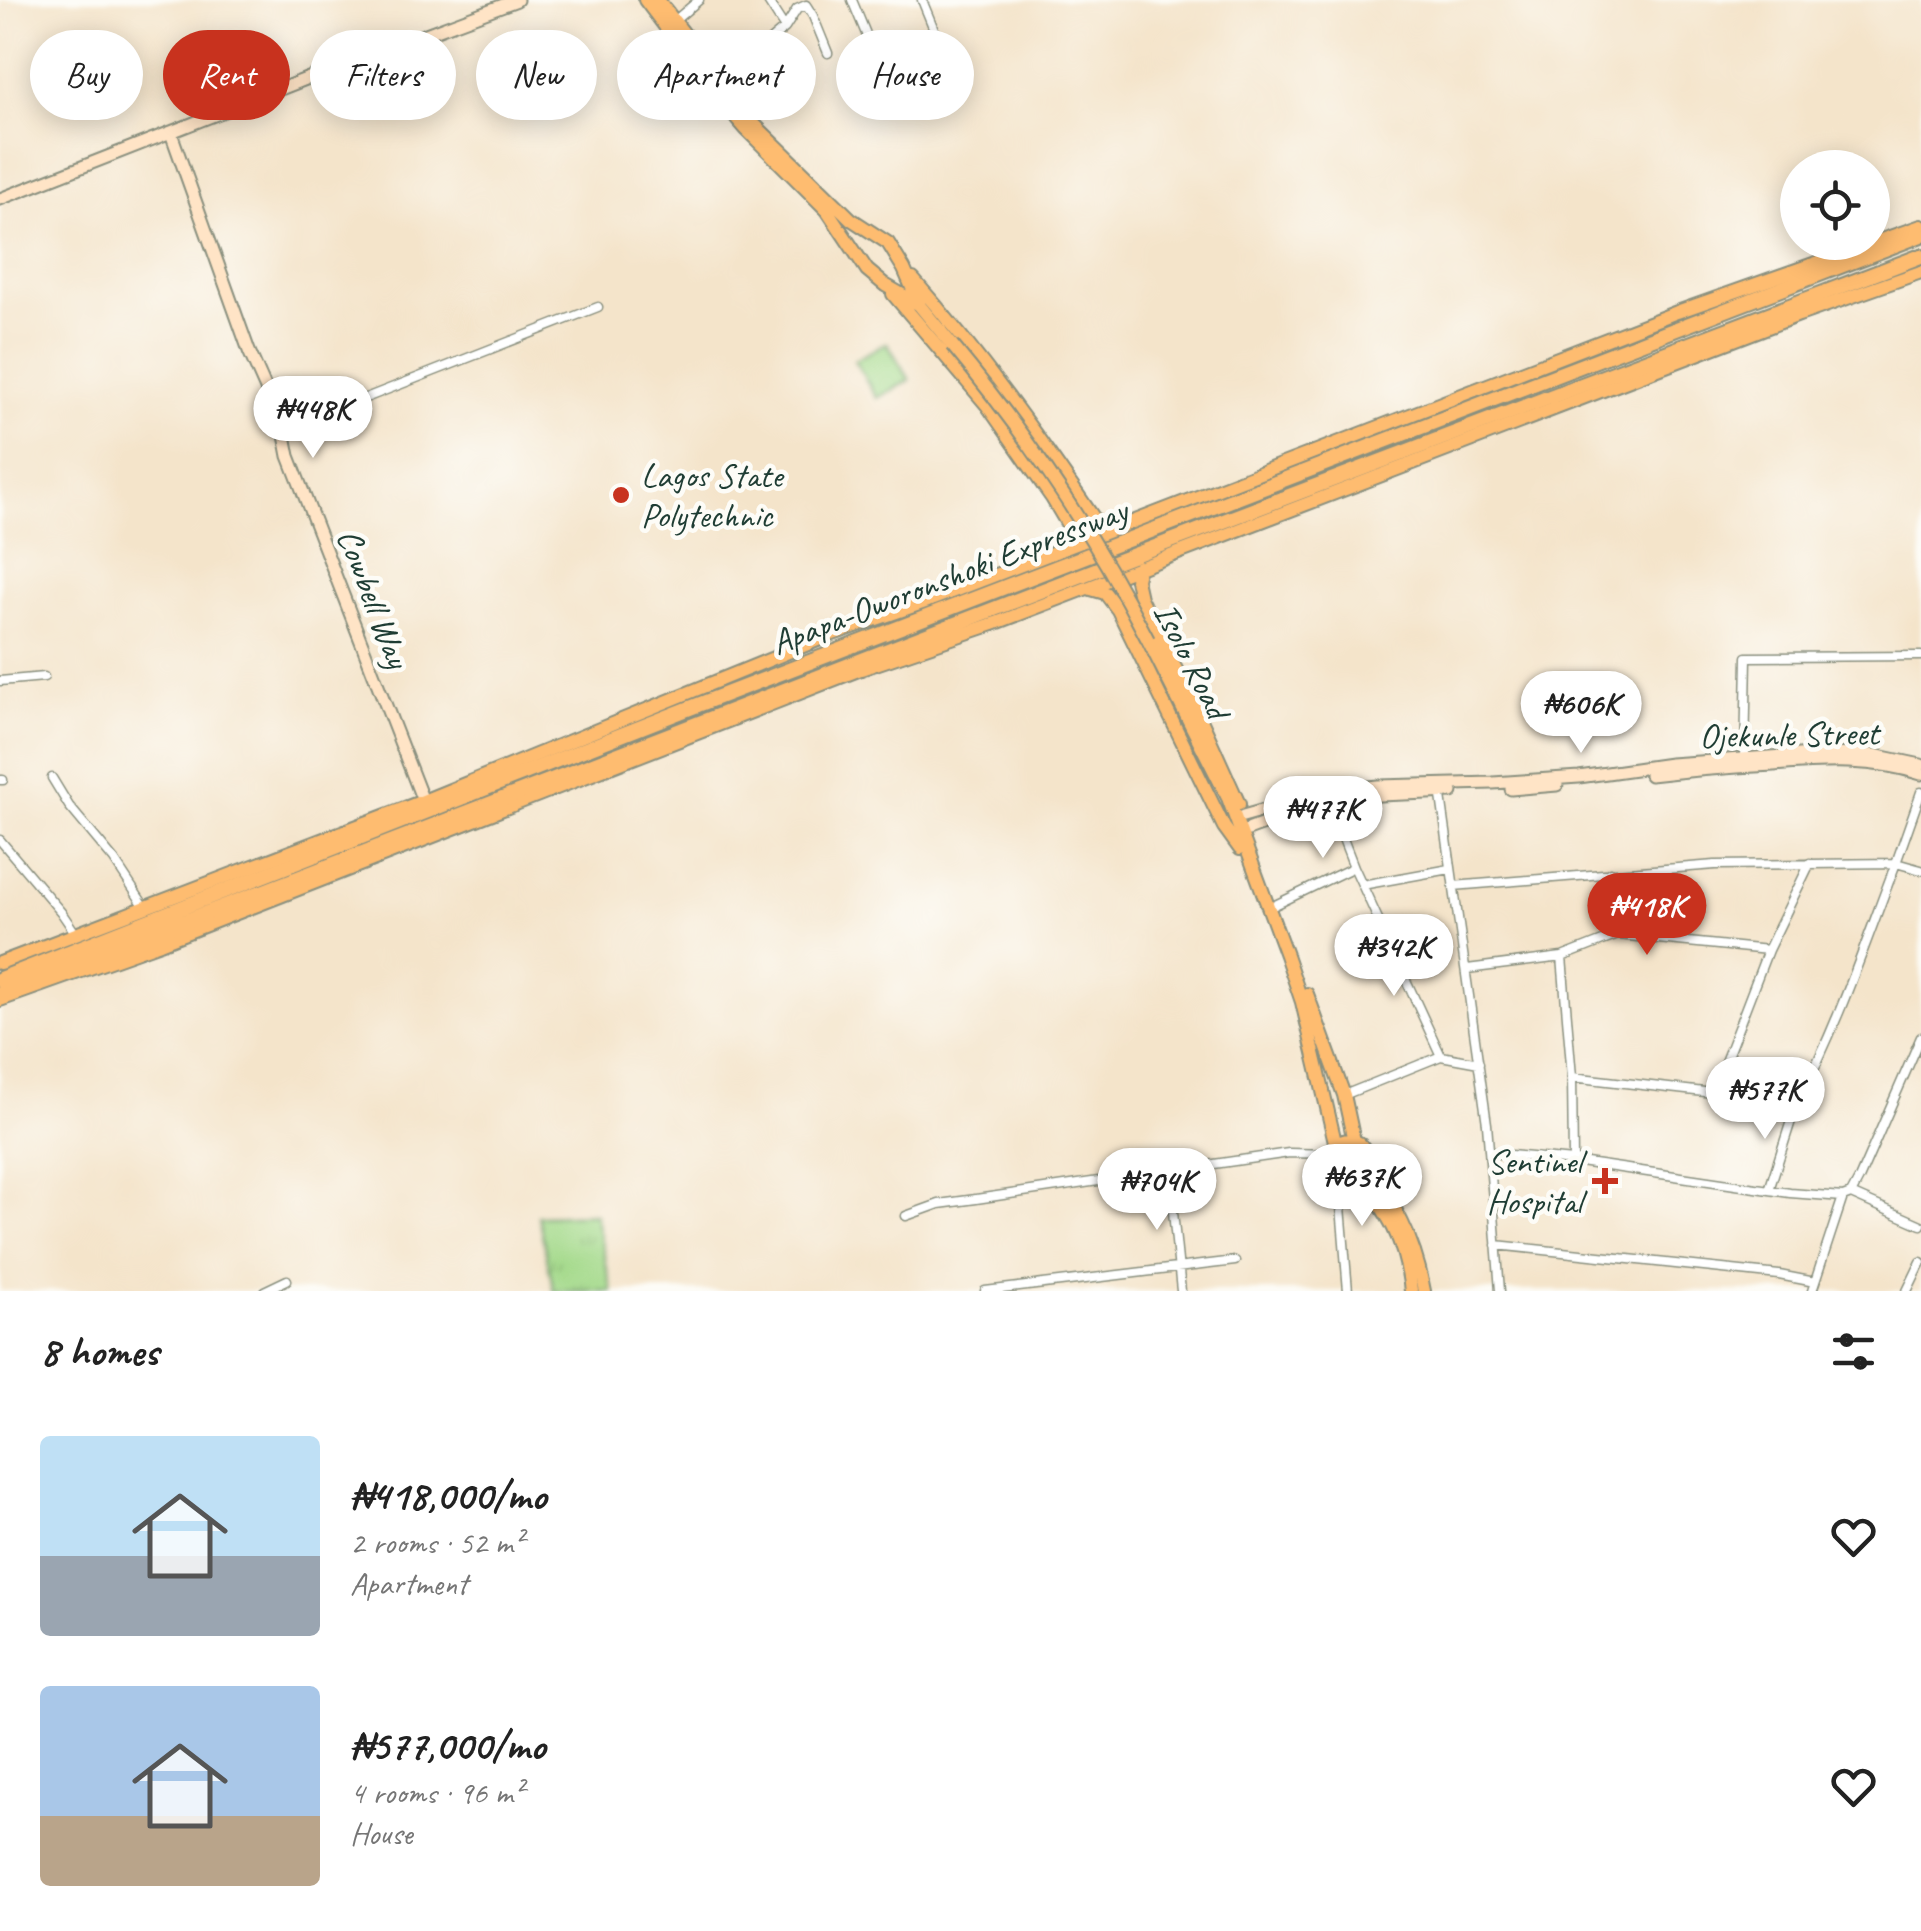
<!DOCTYPE html>
<html lang="en">
<head>
<meta charset="utf-8">
<style>
  body { margin:0; font-family:Caveat,sans-serif; background:#f6f6f6; color:#222; height:100vh; display:flex; flex-direction:column; font-size:38px; white-space:nowrap }
  * { box-sizing:border-box; margin:0 }
  p { font-size:32px; color:#767676 }
  .icon { flex:none; width:55px; height:55px; fill:none; stroke:currentColor; stroke-width:2; stroke-linecap:round; stroke-linejoin:round }
  .map { position:relative; height:1291px; overflow:hidden }
  .side { display:flex; flex-direction:column; background:#fff; flex:1 }
  .side>* { flex:none }
  .hud { position:absolute; left:30px; top:30px; width:1000px; height:90px; display:flex; gap:20px }
  .buttons { position:absolute; left:1780px; top:150px; display:grid; gap:20px }
  .buttons a { display:grid; place-items:center; width:110px; height:110px; border-radius:50%; background:#fff; box-shadow:0 5px 25px #0003; font-size:50px }
  .price { position:absolute; translate:-50% -85px; padding:0 22px; border-radius:35px; background:#fff; color:#222; font-size:32px; line-height:65px; filter:drop-shadow(0 2px 5px #0008) }
  .price::after { content:''; position:absolute; left:50%; top:60px; width:30px; height:22px; margin-left:-15px; background:inherit; clip-path:polygon(0 0,100% 0,50% 100%) }
  .price.current { background:#c8321e; color:#fff }
  ul { padding:0; list-style:none }
  li { display:flex; align-items:center; gap:30px; height:250px; padding:0 40px }
  li span { display:grid; place-items:center; flex:none; width:280px; height:200px; border-radius:10px; color:#555 }
  li>.icon { margin-inline-start:auto }
  span .icon { width:120px; height:120px; fill:#fffc; stroke-width:1 }
  li b { font-size:42px }
  h2 { display:flex; justify-content:space-between; align-items:center; height:120px; padding:0 40px; font-size:42px }
  .pill { padding:0 35px; border-radius:45px; background:#fff; box-shadow:0 5px 25px #0003; font-size:35px; line-height:90px }
  .pill.current { background:#c8321e; color:#fff }
  .map>svg:first-child { display:block }
  .grass { fill:url(#grass-tufts); stroke:#618b5e; stroke-width:2.5 }
  .park { fill:#a3d989; stroke:#618b5e; stroke-width:2.5 }
  .lines { fill:none; stroke-linecap:round; stroke-linejoin:round }
  .street-casing { stroke:#8a907f; stroke-width:11 }
  .secondary-casing { stroke:#8a907f; stroke-width:15 }
  .primary-casing { stroke:#8a907f; stroke-width:16 }
  .highway-casing { stroke:#8a907f; stroke-width:18 }
  .street { stroke:#fff; stroke-width:8 }
  .secondary { stroke:#ffe4c6; stroke-width:11 }
  .primary { stroke:#febc70; stroke-width:12 }
  .highway { stroke:#febc70; stroke-width:14 }
  .primary-bridge-casing { stroke:#8a907f; stroke-width:16; stroke-linecap:butt }
  .primary-bridge { stroke:#febc70; stroke-width:12 }
  .poi-dot { fill:#c8321e; stroke:#fdfcf7; stroke-width:4 }
  .labels { text-anchor:middle; stroke-width:9; stroke-linejoin:round; paint-order:stroke }
  .poi-label { font-size:35px; fill:#1f3d34; stroke:#fdfcf7; text-anchor:start }
  .street-label { font-size:35px; fill:#1f3d34; stroke:#fdfcf7 }
</style>
</head>
<body>
<div class="map">
<svg width="1921" height="1291" viewBox="0 0 1921 1291">
  <defs>
    <pattern id="grass-tufts" width="24" height="20" patternUnits="userSpaceOnUse" patternTransform="scale(2.5)"><rect width="24" height="20" fill="#a3d989"/><path d="M3 7l-1-3M5 7V3M7 7l1-3M15 17l-1-3M17 17v-4M19 17l1-3" fill="none" stroke="#8cbb77"/></pattern>
  </defs>
  <rect width="100%" height="100%" fill="#fdfcf7"/>
  <filter id="ink" filterUnits="userSpaceOnUse"><feTurbulence type="fractalNoise" baseFrequency=".01" numOctaves="2"/><feDisplacementMap in="SourceGraphic" scale="20" xChannelSelector="R" yChannelSelector="G"/><feConvolveMatrix kernelMatrix="1 2 1 2 8 2 1 2 1" color-interpolation-filters="sRGB"/></filter>
  <filter id="wash" filterUnits="userSpaceOnUse"><feTurbulence type="fractalNoise" baseFrequency=".0048" numOctaves="4" result="noise"/><feDisplacementMap in="SourceGraphic" scale="40" xChannelSelector="R" yChannelSelector="G"/><feGaussianBlur stdDeviation="2.25" result="paint"/><feColorMatrix in="noise" values="0 0 0 0 0 0 0 0 0 0 0 0 0 0 0 0 0 1.4 0 .05"/><feComposite in="paint" operator="in"/></filter>
  <g filter="url(#wash)">
    <rect width="100%" height="100%" fill="#f4e4ca"/>
    <path class="grass" d="M595 1214 612 1291H554L538 1216Z"/>
    <path class="park" d="M887 343 910 380 877 398 854 360Z"/>
  </g>
  <g filter="url(#ink)">
    <g class="lines">
      <defs>
        <path id="street" d="M852 0 878 63
          M922 0 942 49
          M673 22 699 0
          M785 28 797 9 806 5 813 16 828 53
          M761 49 794 93
          M741 66 785 28 767 0
          M284 430 598 307
          M0 681 44 677
          M1745 759 1747 657 1921 656
          M52 778 69 806 114 860 145 907
          M0 780H3
          M1440 789 1487 1124 1500 1291
          M0 840 61 912 76 934
          M1810 863 1768 950 1713 1093 1796 1105C1837 1028 1865 944 1896 863L1921 870
          M1610 872 1618 935 1768 950
          M1362 885 1450 869
          M1453 886 1715 865 1896 863 1921 792
          M1275 905 1354 867 1328 800
          M1618 935 1562 957 1572 1077 1713 1093
          M1467 969 1562 957
          M1441 1056 1479 1063
          M1572 1077 1573 1161
          M1344 1095 1441 1056 1354 867
          M1490 1153 1573 1161 1790 1193 1843 1197
          M1338 1170 1348 1291
          M1169 1172 1181 1291
          M1769 1190 1796 1105
          M1851 1194 1921 1225
          M906 1216 939 1204 976 1199 1289 1153 1332 1154
          M1496 1245 1779 1275 1815 1282
          M264 1291 287 1280
          M985 1291 1235 1261
          M1812 1291 1843 1197 1851 1194 1859 1179 1921 1037
          M1907 1291 1921 1262"/>
        <path id="secondary" d="M171 133 249 351 284 430 289 456 423 801
          M0 199 329 70 517 0
          M1650 775C1692 770 1733 767 1774 765 1824 761 1873 758 1921 774
          M1511 789 1557 785
          M1243 816 1335 790 1378 786 1493 783 1579 777 1670 764 1812 754 1874 755 1921 765
          M1248 830 1328 800 1356 796 1452 792"/>
        <path id="primary" d="M645 0 720 99 746 129 827 210 867 270 885 285 918 304
          M658 0 752 122 851 219 888 243 904 269 920 306 952 345
          M913 279C980 355 1038 436 1095 520L1102 525 1116 526
          M893 294 987 405 1052 498 1068 525V537L1061 547
          M1139 567 1136 580 1140 598 1197 711 1239 804
          M1091 589 1105 593 1118 610 1224 827 1240 849
          M1148 640 1228 798 1286 955 1302 1002 1336 1146
          M0 963 423 801 830 635 928 601 1677 312 1921 226
          M1307 994 1344 1095 1354 1141
          M0 1000 160 943 861 669 996 623 1799 315 1921 272
          M1332 1157a17 17 0 1 1 34 0a17 17 0 1 1-34 0Z
          M1365 1162C1395 1206 1414 1237 1424 1291
          M1356 1172C1389 1216 1404 1235 1411 1291"/>
        <path id="highway" d="M0 979 690 708 1921 235
          M0 993 1108 565 1921 256"/>
      </defs>
      <use href="#street" class="street-casing"/>
      <use href="#secondary" class="secondary-casing"/>
      <use href="#primary" class="primary-casing"/>
      <use href="#highway" class="highway-casing"/>
      <use href="#street" class="street"/>
      <use href="#secondary" class="secondary"/>
      <use href="#primary" class="primary"/>
      <use href="#highway" class="highway"/>
      <defs>
        <path id="primary-bridge" d="M952 345C1028 436 1094 535 1148 640"/>
      </defs>
      <use href="#primary-bridge" class="primary-bridge-casing"/>
      <use href="#primary-bridge" class="primary-bridge"/>
    </g>
  </g>
  <g class="poi-dot">
    <circle cx="621" cy="495" r="10"/>
    <path d="M1600 1166h10v10h10v10h-10v10h-10v-10h-10v-10h10z"/>
  </g>
  <g class="labels">
    <g class="poi-label">
      <text x="641" y="487">Lagos State<tspan x="641" dy="40">Polytechnic</tspan></text>
      <text x="1582" y="1173" text-anchor="end">Sentinel<tspan x="1582" dy="40">Hospital</tspan></text>
    </g>
    <g class="street-label">
      <text transform="translate(949 576) rotate(-21)" y="12">Apapa-Oworonshoki Expressway</text>
      <text transform="translate(374 598) rotate(69)" y="12">Cowbell Way</text>
      <text transform="translate(1192 660) rotate(63)" y="12">Isolo Road</text>
      <text transform="translate(1789 734) rotate(-1)" y="12">Ojekunle Street</text>
    </g>
  </g>
</svg>
<div class="buttons">
<a><svg class="icon" aria-label="locate" viewBox="0 0 24 24"><circle cx="12" cy="12" r="6"/><path d="M12 2v4M12 18v4M2 12h4M18 12h4"/></svg></a>
</div>
<b class="price" style="left:313px;top:461px">₦448K</b>
<b class="price" style="left:1581px;top:756px">₦606K</b>
<b class="price" style="left:1323px;top:861px">₦477K</b>
<b class="price current" style="left:1647px;top:958px">₦418K</b>
<b class="price" style="left:1394px;top:999px">₦342K</b>
<b class="price" style="left:1765px;top:1142px">₦577K</b>
<b class="price" style="left:1362px;top:1229px">₦637K</b>
<b class="price" style="left:1157px;top:1233px">₦704K</b>
<div class="hud">
<a class="pill">Buy</a>
<a class="pill current">Rent</a>
<a class="pill">Filters</a>
<a class="pill">New</a>
<a class="pill">Apartment</a>
<a class="pill">House</a>
</div>
</div>
<section class="side">
<h2>8 homes<svg class="icon" aria-label="filters" viewBox="0 0 24 24"><path d="M4 7h16M4 17h16"/><circle cx="9" cy="7" r="2"/><circle cx="15" cy="17" r="2"/></svg></h2>
<ul>
<li><span style="background:linear-gradient(#bfe0f5 60%,#9aa5b1 0)"><svg class="icon" aria-label="home" viewBox="0 0 24 24"><path d="M3 11l9-7 9 7M6 9v11h12V9"/></svg></span><div><b>₦418,000/mo</b><p>2 rooms · 52 m²</p><p>Apartment</p></div><svg class="icon" aria-label="heart" viewBox="0 0 24 24"><path d="M12 20l-8-8c-3-5 5-10 8-4 3-6 11-1 8 4z"/></svg></li>
<li><span style="background:linear-gradient(#a9c7e8 65%,#b9a48a 0)"><svg class="icon" aria-label="home" viewBox="0 0 24 24"><path d="M3 11l9-7 9 7M6 9v11h12V9"/></svg></span><div><b>₦577,000/mo</b><p>4 rooms · 96 m²</p><p>House</p></div><svg class="icon" aria-label="heart" viewBox="0 0 24 24"><path d="M12 20l-8-8c-3-5 5-10 8-4 3-6 11-1 8 4z"/></svg></li>
</ul>
</section>
</body>
</html>
